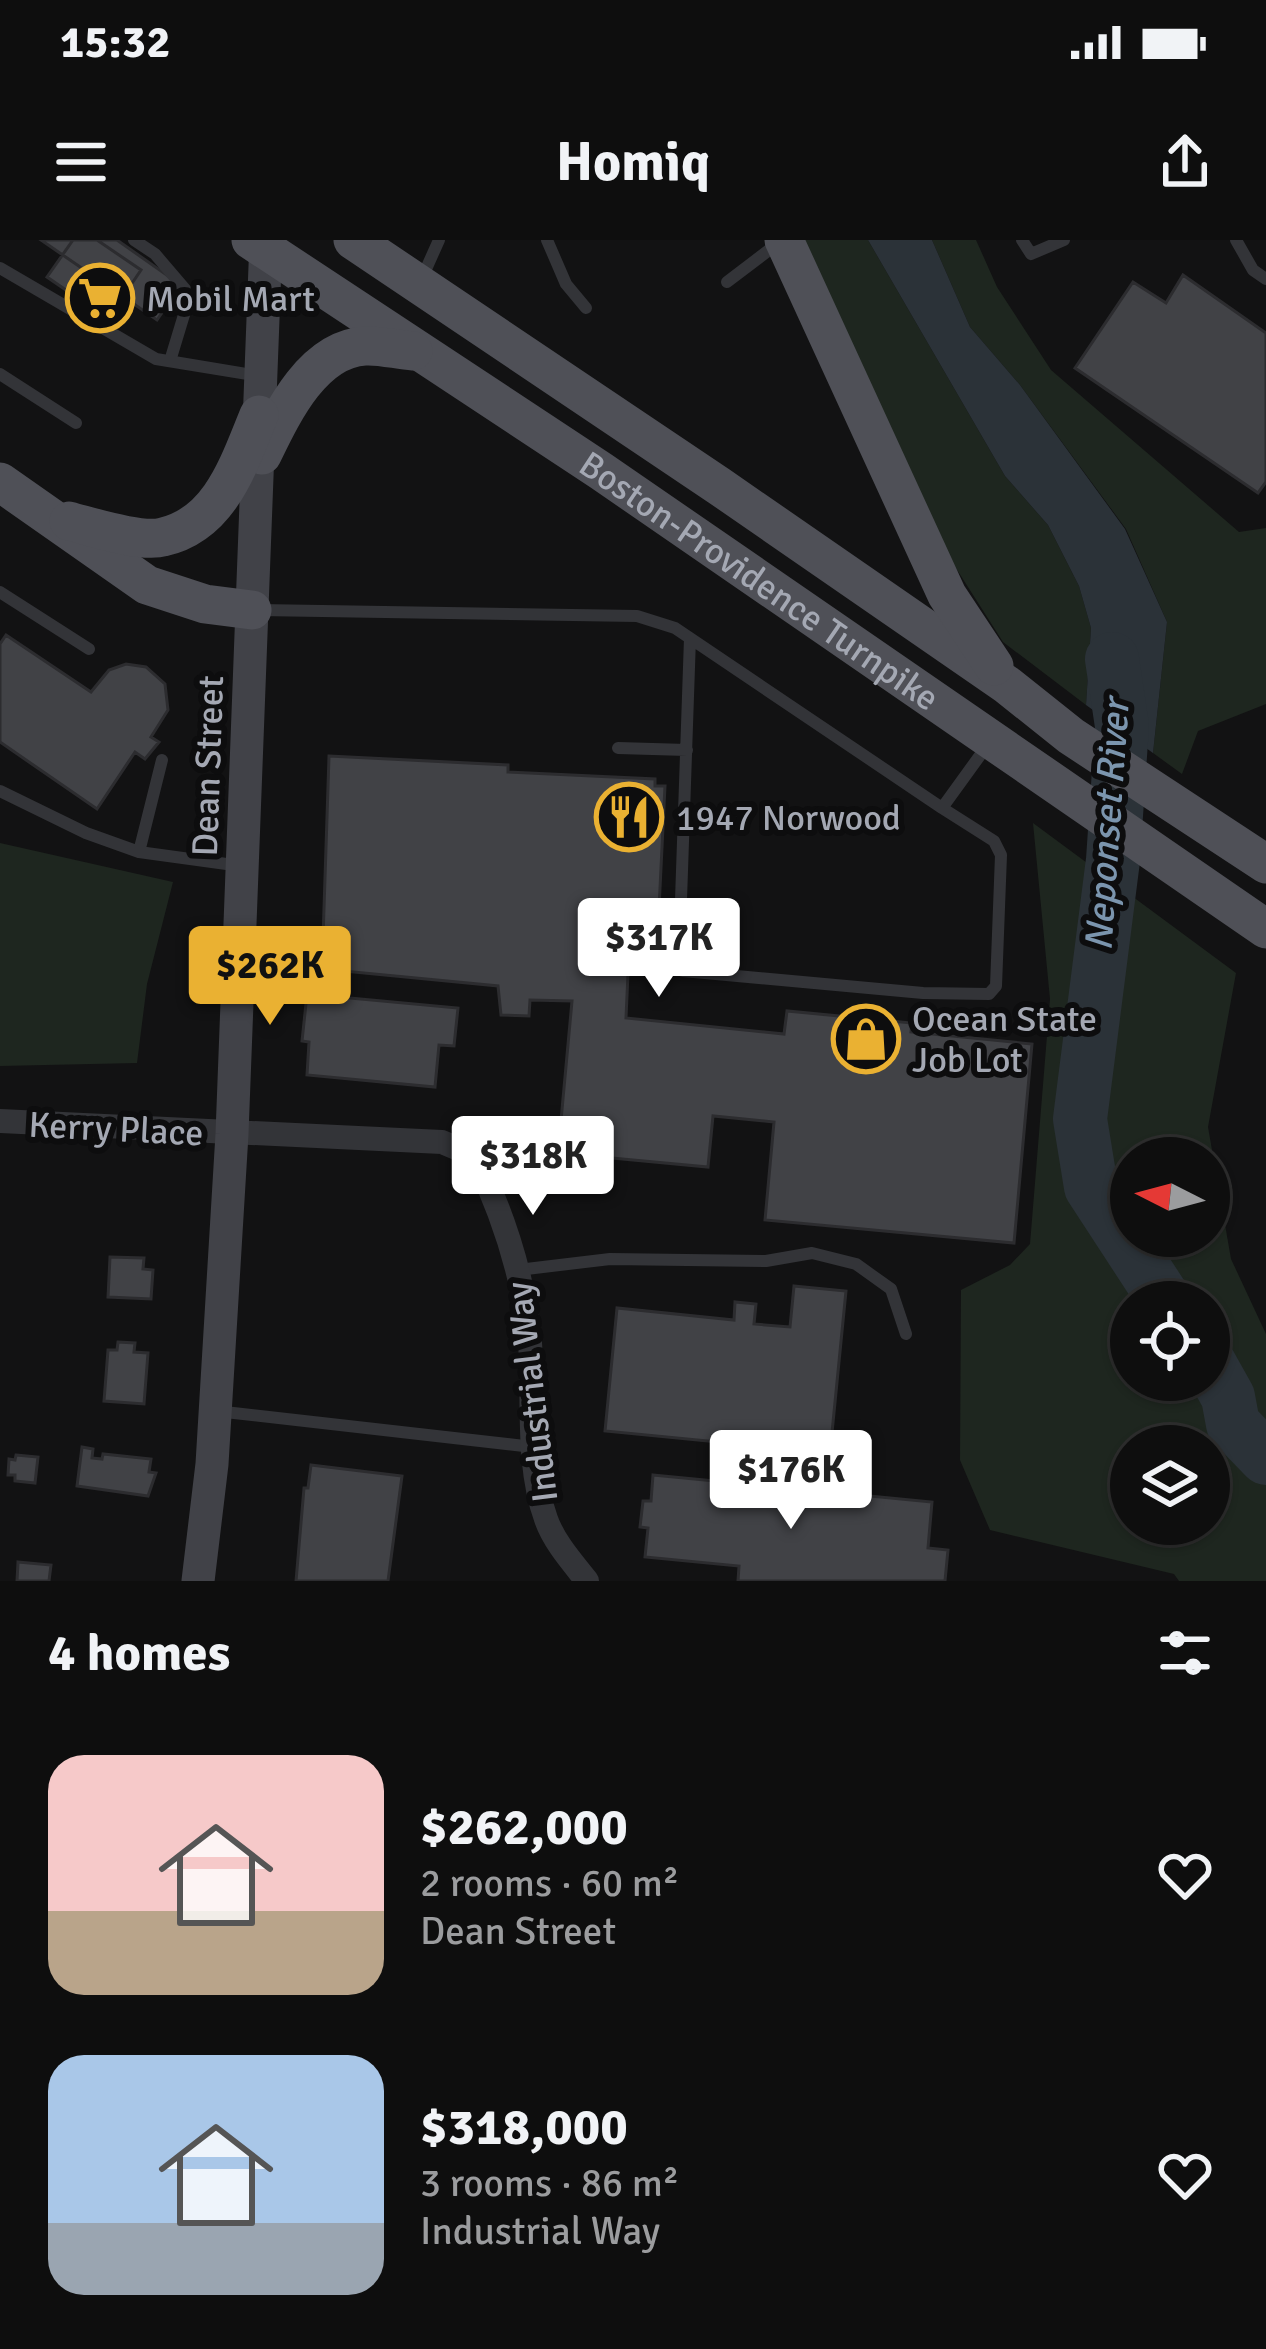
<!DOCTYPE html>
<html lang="en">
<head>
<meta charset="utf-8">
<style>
  body { margin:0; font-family:Signika,sans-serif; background:#1c1c1c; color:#f1f3f6; height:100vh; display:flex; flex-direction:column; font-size:45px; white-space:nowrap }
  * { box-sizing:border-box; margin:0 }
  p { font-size:39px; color:#9b9c9e }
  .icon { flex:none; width:66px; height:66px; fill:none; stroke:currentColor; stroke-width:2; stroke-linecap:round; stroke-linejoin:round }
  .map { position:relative; height:1341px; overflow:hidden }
  .drawer { display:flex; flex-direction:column; background:#0e0e0e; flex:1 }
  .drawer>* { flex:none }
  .needle { width:78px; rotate:276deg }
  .buttons { position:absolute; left:1110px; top:897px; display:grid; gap:24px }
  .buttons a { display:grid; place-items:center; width:120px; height:120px; border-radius:50%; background:#0e0e0e; box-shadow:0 3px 9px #0004,0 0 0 3px #2e2e2e; font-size:60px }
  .price { position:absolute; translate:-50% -102px; padding:0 27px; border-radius:12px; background:#fff; color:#222; font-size:39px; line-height:78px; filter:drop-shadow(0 3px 6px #0008) }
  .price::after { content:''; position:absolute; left:50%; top:72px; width:36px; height:27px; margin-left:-18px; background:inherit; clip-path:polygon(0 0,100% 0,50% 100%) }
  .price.current { background:#eab132; color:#111 }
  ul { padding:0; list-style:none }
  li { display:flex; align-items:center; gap:36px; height:300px; padding:0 48px }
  li span { display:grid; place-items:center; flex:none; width:336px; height:240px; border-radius:36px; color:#555 }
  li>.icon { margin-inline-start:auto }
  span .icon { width:144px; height:144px; fill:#fffc; stroke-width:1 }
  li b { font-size:51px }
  h2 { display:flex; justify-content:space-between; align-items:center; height:144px; padding:0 48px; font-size:51px }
  .status { display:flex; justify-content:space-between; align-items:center; height:84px; padding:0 60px; background:#0e0e0e; direction:ltr }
  .status svg { height:33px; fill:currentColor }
  header { display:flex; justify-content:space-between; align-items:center; height:156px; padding:0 48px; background:#0e0e0e; font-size:54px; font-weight:800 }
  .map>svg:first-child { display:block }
  .green { fill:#1e261f; fill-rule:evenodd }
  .water { fill:#2b3238 }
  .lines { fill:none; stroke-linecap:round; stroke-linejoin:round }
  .river { stroke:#2b3238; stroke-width:54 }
  .building { fill:#414246; stroke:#2c2c2f; stroke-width:3 }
  .service { stroke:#333438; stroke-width:12 }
  .minor { stroke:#333438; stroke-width:24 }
  .secondary { stroke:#414248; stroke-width:33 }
  .primary { stroke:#4f5057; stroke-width:39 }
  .labels { text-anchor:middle; stroke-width:12; stroke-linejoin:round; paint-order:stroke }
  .poi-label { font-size:36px; fill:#a4a8b3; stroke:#0d0d0e; text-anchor:start }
  .street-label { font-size:36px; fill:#a4a8b3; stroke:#0d0d0e }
  .water-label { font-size:39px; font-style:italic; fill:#7b95ae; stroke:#0d0d0e }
</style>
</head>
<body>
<div class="status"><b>15:32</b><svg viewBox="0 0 49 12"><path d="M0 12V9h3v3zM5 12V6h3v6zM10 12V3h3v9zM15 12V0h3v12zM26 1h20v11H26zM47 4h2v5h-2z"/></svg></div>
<header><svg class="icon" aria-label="menu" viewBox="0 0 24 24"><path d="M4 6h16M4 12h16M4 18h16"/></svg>Homiq<svg class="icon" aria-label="share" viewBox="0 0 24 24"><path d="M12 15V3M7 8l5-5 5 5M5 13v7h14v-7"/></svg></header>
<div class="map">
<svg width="1266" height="1341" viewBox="0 0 1266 1341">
  <rect width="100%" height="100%" fill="#121213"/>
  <path class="green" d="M798 0H868L1005 236 1048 285 1079 346 1091 388 1086 465 1003 402 947 314Z
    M932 0H976L997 47 1051 130 1239 292 1266 288V464L1198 491 1182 534 1153 513 1167 382 1126 289 1020 145 970 87Z
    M1033 583 1236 733 1208 887 1231 1019 1266 1094V1341H1179L1174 1334 990 1290 960 1220 961 1050 1010 1025 1030 1004 1050 759ZM1131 918H1209V996H1131ZM1131 1062H1209V1140H1131ZM1131 1206H1209V1284H1131Z
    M0 603 173 642 147 744 137 823 0 826Z"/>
  <path class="water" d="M868 0H932L970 87 1020 145 1125 289 1167 382 1153 513 1086 465 1091 388 1079 346 1048 285 1005 236Z"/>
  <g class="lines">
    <path class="river" d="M1112 419 1122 486 1113 620 1080 879 1091 947 1166 1062
      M1209 1123 1228 1157 1233 1184 1266 1218"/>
  </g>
  <path class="building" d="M41 0H117L181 45 157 80Z
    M73 0H97L141 30 108 79 47 37Z
    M1183 35 1266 93V242L1258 253 1075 128 1133 42 1166 63Z
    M6 395 91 452 109 430 126 424 146 427 165 444 168 470 151 497 159 502 145 519 135 512 97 569 0 502V404Z
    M329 516 508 525V532L655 539V546H665L659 669 631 668 626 778 784 794 787 771 912 783 911 792 1032 804 1014 1003 765 980 774 882 713 876 708 927 558 913 572 761 530 760 529 776 501 775 498 746 322 729Z
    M307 754 458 768 454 806 439 805 435 847 307 835 309 802 302 801Z
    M110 1017 144 1018 143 1029 153 1030 151 1059 108 1057Z
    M794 1046 846 1051 830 1213 605 1191 617 1068 734 1080 735 1062 756 1064 754 1084 790 1087Z
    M118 1102 135 1103 134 1112 148 1113 144 1164 104 1161 108 1110H117Z
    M82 1207 93 1209 92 1218 102 1219 103 1214 151 1219 149 1232 156 1233 148 1256 77 1246Z
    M16 1215 38 1217 35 1243 15 1241V1235H8L9 1219 15 1220Z
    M311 1225 402 1236 388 1341H296L304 1248H308Z
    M653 1235 932 1262 928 1308 948 1310 945 1341H738L739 1326 645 1317 648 1288 640 1287 643 1261H651Z
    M18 1322 51 1325 49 1341H17Z"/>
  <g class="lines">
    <path class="service" d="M134 0 155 14 190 55 170 121
      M547 0 566 44 586 68
      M1022 0 1031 14 1064 0
      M1236 0 1253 30 1266 39
      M0 28 156 119 259 136
      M422 38 439 0
      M727 42 777 4
      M0 134 76 183
      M0 352 89 409
      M259 370 637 376 675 388 942 568 989 503
      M690 398 679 718 683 731 923 753 989 754 996 746 1001 615 994 601 942 568
      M618 508 687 510
      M0 551 86 593 139 612 241 626
      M139 612 162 520
      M518 1030 610 1019 766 1021 812 1013 856 1024 891 1049 906 1094
      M216 1171 533 1207"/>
    <path class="minor" d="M0 881 442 902 475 916C503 974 524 1038 530 1103 534 1160 526 1224 546 1279 554 1302 572 1322 587 1341"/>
    <path class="secondary" d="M198 1341 212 1224 232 894 266 0"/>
    <g class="primary">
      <path id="s1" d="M251 0 601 231 1266 689"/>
      <path d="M353 0 719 246 1007 445 1071 496 1266 624"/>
      <path d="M784 0 947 355 994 426"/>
      <path d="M262 215C282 174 312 109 365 106 380 105 398 110 413 111"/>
      <path d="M0 242 147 345 205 364 252 370"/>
      <path d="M69 281C92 287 141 303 163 297 221 284 239 223 259 175"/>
    </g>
  </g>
  <defs>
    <symbol id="supermarket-ring" viewBox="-11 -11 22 22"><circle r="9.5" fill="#0d0d0e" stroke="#eab132" stroke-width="1.5"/><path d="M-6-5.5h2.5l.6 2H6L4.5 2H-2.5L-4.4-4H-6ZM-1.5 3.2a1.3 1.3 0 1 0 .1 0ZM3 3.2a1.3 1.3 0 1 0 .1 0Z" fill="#eab132"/></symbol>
    <symbol id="restaurant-ring" viewBox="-11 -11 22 22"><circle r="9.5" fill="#0d0d0e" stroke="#eab132" stroke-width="1.5"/><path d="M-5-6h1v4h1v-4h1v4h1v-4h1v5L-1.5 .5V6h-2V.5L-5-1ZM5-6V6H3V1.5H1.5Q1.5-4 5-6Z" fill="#eab132"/></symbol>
    <symbol id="shop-ring" viewBox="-11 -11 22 22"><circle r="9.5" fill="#0d0d0e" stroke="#eab132" stroke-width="1.5"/><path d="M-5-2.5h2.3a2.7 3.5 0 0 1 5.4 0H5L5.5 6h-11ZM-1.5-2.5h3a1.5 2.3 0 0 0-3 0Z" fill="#eab132"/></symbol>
  </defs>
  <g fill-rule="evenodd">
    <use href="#supermarket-ring" x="62" y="20" width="76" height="76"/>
    <use href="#restaurant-ring" x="591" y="539" width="76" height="76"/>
    <use href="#shop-ring" x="828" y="761" width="76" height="76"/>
  </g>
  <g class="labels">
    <g class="poi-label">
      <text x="146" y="71">Mobil Mart</text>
      <text x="676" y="590">1947 Norwood</text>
      <text x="912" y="791">Ocean State<tspan x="912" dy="41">Job Lot</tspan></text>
    </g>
    <g class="street-label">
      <text dy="13" stroke="none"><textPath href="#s1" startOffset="612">Boston-Providence Turnpike</textPath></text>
      <text transform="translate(207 526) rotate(-88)" y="13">Dean Street</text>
      <text transform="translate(116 888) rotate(3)" y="13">Kerry Place</text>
      <text transform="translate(531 1152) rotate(-97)" y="13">Industrial Way</text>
    </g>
    <g class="water-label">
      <text transform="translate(1106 585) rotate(-86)" y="14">Neponset River</text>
    </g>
  </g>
</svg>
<div class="buttons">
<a><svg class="needle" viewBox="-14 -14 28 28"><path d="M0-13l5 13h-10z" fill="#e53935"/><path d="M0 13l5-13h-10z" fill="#9b9c9e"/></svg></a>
<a><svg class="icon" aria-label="locate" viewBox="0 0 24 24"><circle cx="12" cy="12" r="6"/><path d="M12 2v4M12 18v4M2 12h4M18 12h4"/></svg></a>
<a><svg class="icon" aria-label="layers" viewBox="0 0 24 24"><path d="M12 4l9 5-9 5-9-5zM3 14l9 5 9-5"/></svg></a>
</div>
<b class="price" style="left:659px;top:760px">$317K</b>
<b class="price current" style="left:270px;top:788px">$262K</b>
<b class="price" style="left:533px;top:978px">$318K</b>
<b class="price" style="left:791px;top:1292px">$176K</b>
</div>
<section class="drawer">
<h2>4 homes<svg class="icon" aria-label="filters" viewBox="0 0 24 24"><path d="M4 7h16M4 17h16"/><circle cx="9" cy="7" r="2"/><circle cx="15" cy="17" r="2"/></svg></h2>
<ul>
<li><span style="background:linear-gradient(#f6c9c9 65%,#b9a48a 0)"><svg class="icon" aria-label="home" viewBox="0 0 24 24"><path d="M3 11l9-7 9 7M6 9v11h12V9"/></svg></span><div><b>$262,000</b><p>2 rooms · 60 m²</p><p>Dean Street</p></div><svg class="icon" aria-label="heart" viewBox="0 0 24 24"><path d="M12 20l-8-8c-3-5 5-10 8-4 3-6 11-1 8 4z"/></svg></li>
<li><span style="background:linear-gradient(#a9c7e8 70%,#9aa5b1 0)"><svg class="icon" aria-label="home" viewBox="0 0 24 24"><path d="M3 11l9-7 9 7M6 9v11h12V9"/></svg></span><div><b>$318,000</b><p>3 rooms · 86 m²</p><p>Industrial Way</p></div><svg class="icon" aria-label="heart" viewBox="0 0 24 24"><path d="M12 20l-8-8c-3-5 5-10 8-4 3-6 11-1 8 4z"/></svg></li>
</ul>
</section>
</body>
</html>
